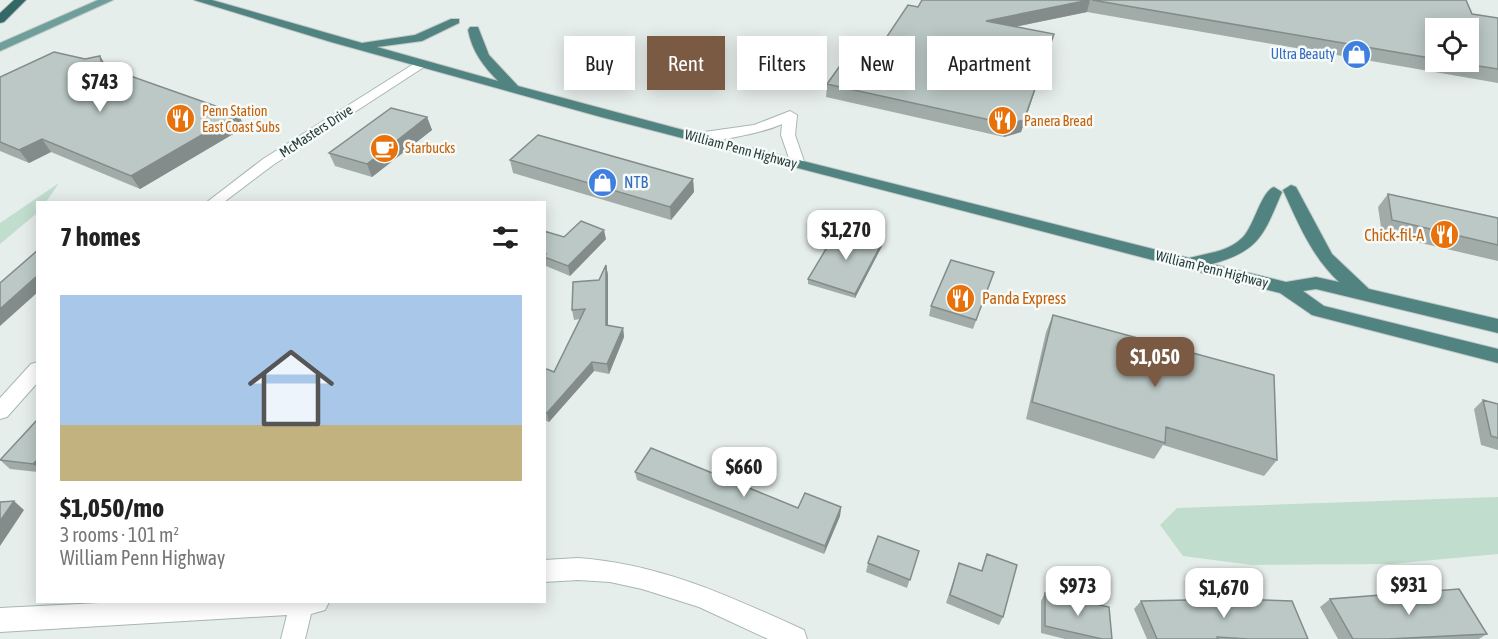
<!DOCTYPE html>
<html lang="en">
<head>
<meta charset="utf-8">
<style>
  body { margin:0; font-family:"Asap Condensed",sans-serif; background:#f6f6f6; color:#222; height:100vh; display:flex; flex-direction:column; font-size:22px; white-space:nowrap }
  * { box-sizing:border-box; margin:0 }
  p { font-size:20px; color:#767676 }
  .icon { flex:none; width:33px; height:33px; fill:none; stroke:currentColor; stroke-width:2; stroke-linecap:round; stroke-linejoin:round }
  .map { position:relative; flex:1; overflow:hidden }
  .drawer { position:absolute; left:36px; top:201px; width:510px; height:402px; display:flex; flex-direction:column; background:#fff; border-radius:0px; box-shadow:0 3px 15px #0003 }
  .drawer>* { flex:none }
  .banner { position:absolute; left:564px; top:36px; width:570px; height:54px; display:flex; gap:12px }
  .tools { position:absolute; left:1425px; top:18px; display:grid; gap:12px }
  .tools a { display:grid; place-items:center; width:54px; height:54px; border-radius:0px; background:#fff; box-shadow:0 3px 15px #0003; font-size:30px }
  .price { position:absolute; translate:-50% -51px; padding:0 14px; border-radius:12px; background:#fff; color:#222; font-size:20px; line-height:39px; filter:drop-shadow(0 2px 3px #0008) }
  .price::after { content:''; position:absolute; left:50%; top:36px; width:18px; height:14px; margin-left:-9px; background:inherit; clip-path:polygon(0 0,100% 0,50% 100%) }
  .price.active { background:#7a5a43; color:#fff }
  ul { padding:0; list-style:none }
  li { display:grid; align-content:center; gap:12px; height:318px; padding:0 24px }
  li span { display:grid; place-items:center; height:186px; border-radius:0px; color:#555 }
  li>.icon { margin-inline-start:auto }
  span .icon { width:108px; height:108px; fill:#fffc; stroke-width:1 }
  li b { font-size:26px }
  h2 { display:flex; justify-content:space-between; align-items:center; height:72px; padding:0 24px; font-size:26px }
  .chip { padding:0 21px; border-radius:0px; background:#fff; box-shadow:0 3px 15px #0003; font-size:21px; line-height:54px }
  .chip.active { background:#7a5a43; color:#fff }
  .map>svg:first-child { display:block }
  .green { fill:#c1ddcd }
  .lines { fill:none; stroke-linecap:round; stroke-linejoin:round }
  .minor-casing { stroke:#a9b6b3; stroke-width:2 }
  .primary-casing { stroke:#c2c9c8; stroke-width:2 }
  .trunk-casing { stroke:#c2c9c8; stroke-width:2 }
  .motorway-casing { stroke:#c2c9c8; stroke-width:2 }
  .minor { fill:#fff; fill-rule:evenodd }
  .primary { fill:#6e9f9b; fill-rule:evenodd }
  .trunk { fill:#518480; fill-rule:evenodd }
  .motorway { fill:#346866; fill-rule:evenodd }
  .wall { fill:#a1aca9; fill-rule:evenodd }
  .shaded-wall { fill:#838c8a }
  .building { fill:#bbc8c5; stroke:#838c8a; stroke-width:1.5 }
  .labels { text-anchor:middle; stroke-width:5; stroke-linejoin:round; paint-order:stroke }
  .far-shop-label { font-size:14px; fill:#366cbe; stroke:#f6faf9; text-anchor:end }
  .far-food-label { font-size:14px; fill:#c56008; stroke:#f6faf9; text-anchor:start }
  .far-street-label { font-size:14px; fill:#263e3c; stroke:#f6faf9 }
  .shop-label { font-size:16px; fill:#366cbe; stroke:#f6faf9; text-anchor:start }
  .food-label { font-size:16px; fill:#c56008; stroke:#f6faf9; text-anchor:end }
</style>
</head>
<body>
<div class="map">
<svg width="1498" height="639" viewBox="0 0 1498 639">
  <rect width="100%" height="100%" fill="#e6eeeb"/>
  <path class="green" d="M59 183 46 202H38L37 213 0 244V223Z
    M1498 497V554L1390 564 1252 565 1183 556 1160 525 1177 508Z"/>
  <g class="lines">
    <defs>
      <path id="minor" d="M420 60 424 61 426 64 424 67 273 165 224 202H207L263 159Z
        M790 111 797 115 795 135 805 164 803 167H793L791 164 781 135 782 124C767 131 701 148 690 137L697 133 754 125Z
        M38 362V382L7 417 0 419V398L31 364Z
        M578 558C661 564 729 596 804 630L807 639H768L699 607 642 589 610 582 578 580 544 582V560Z
        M119 602H329L325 610 311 614 305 639H281L287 615 0 632V608Z"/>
      <path id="primary" d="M98 0H113L0 51V43Z"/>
      <path id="trunk" d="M194 0H212L362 43 415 35 451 19H459V23L422 41 377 47 498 81C483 66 472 51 468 30L470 27H478L489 55 518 86 747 147 1189 258C1207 253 1228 252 1242 238 1254 227 1261 191 1274 187L1282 192C1264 234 1260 251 1212 264L1286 282 1316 277 1339 282C1312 257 1298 223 1283 190L1291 185 1296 187 1332 254 1369 289 1498 319V333L1316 289 1303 291 1324 306 1498 349V363L1312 315 1280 293 601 117 331 42Z"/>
      <path id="motorway" d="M14 0H26L4 22 0 23V13Z"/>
    </defs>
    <use href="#minor" class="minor-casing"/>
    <use href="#primary" class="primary-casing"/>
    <use href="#trunk" class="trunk-casing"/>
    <use href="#motorway" class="motorway-casing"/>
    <use href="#minor" class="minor"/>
    <use href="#primary" class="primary"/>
    <use href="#trunk" class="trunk"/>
    <use href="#motorway" class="motorway"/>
  </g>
  <path class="wall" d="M922 0H1466L1472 14 1498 18V83L1087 12 1015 27 1050 47 1021 132 1004 137 826 97 827 84 868 65 918 7ZM1436 28 1468 62H1436Z
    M107 67 245 127 140 189 51 152 29 163 0 151V77Z
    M427 117 432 130 372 177 335 166 329 153Z
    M510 160 693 179 694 192 671 220 513 173Z
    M1388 194 1498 218V261L1382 234 1378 207Z
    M544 231 564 237 606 239 570 276 546 266 544 262Z
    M882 246 855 298 808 284V279Z
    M606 265 608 275V326L623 328 624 337 609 374 594 371 549 422 544 420V371L554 372 580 319 574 320 572 310 599 280Z
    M994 272 973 329 929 316 931 306Z
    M1053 315 1277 460 1264 476 1163 445 1154 459 1026 419 1046 332Z
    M1483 400 1498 404V450L1481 445 1474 409Z
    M38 419V472L10 469 0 460Z
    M635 472 798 508 841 507 840 516 824 554 637 480Z
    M919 551 907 588 866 572 868 563Z
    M987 554 1003 617 999 625 946 603 959 563 981 571Z
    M1045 593 1112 639H1065L1041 633V601Z
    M1330 599 1487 634 1479 639H1338L1320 607Z
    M1141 601 1308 639H1147L1134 609Z"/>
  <path class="shaded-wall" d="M1090 0 1087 12 984 33 986 21Z
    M1054 34 1021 132 1004 137 1008 124Z
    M100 56 108 69 102 66Z
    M238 114 245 127 140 189 131 176Z
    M427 117 432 130 372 177 367 164Z
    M42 139 51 152 29 163 19 150Z
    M693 179 694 192 671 220 670 207Z
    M604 230 606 239 570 276 568 266Z
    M883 241 882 246 855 298V294Z
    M606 265 608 275V335L606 325Z
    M38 275V292L0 326V309Z
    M623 328 624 337 609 374 607 364Z
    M592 362 594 371 549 422 547 413Z
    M38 459V468L33 464Z
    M14 501 24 510 0 546V521Z
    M841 507 840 516 824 554 825 546Z"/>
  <path class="building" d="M922 0H1089L986 21 1054 34 1024 120 1008 124 827 84 844 60 868 65 908 5 918 7Z
    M1092 0H1466L1472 14 1498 18V69L1453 62H1468V28H1436V59Z
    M54 52 85 59 100 56 102 66 238 114 131 176 42 139 19 150 0 142V77Z
    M391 108 427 117 367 164 329 153Z
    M538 135 693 179 670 207 510 160Z
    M1388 194 1498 218V245L1392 220Z
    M581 221 604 230 568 266 544 257 546 254H544V231L564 237Z
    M838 229 883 241 855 294 808 279Z
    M38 250V275L0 309V283Z
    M951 260 994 272 976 320 931 306Z
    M606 265V325L623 328 607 364 592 362 547 413 544 412V371L547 369 554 372 585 309 572 310 573 282 599 280Z
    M1053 315 1274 375 1277 460 1166 427 1165 443 1032 402Z
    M1483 400 1498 404V438L1491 436Z
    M38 419V459L33 464 0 460Z
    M651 448 798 508 805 493 841 507 825 546 635 472Z
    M14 501 0 521V502Z
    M878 536 919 551 910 580 868 563Z
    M987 554 1017 565 1003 617 950 595 959 563 982 571Z
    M1459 589 1487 634 1388 639H1353L1330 599Z
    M1045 593 1109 607 1112 639H1102L1045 626Z
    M1234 599 1292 601 1308 639H1248L1217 637 1218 639H1157L1141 601Z"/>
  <defs>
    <symbol id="shop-disc" viewBox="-11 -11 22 22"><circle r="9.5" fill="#3f7fe0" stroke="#f6faf9"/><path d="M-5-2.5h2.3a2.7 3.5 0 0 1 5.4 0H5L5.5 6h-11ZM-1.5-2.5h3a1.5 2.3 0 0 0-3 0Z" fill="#fff"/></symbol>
    <symbol id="restaurant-disc" viewBox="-11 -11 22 22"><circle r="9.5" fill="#e8710a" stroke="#f6faf9"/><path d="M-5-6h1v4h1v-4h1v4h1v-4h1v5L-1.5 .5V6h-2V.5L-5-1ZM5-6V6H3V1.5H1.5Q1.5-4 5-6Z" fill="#fff"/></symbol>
    <symbol id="cafe-disc" viewBox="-11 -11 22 22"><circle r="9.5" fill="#e8710a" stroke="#f6faf9"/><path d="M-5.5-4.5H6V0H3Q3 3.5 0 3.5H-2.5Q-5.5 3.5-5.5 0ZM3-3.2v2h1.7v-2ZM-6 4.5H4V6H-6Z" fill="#fff"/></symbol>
  </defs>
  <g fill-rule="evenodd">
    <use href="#shop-disc" x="1340" y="38" width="33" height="33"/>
    <use href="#restaurant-disc" x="164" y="102" width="33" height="33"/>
    <use href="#restaurant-disc" x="986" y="104" width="33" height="33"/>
    <use href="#cafe-disc" x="368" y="132" width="33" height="33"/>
    <use href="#shop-disc" x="586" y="166" width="33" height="33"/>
    <use href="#restaurant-disc" x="1428" y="218" width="33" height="33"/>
    <use href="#restaurant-disc" x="944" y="282" width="33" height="33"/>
  </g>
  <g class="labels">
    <g class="far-shop-label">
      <text x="1335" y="59">Ultra Beauty</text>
    </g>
    <g class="far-food-label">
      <text x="202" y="116">Penn Station<tspan x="202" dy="16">East Coast Subs</tspan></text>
      <text x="1024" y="126">Panera Bread</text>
      <text x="405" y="153">Starbucks</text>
    </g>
    <g class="far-street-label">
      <text transform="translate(316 131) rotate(-33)" y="5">McMasters Drive</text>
      <text transform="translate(741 149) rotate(15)" y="5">William Penn Highway</text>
      <text transform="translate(1212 269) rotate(14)" y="5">William Penn Highway</text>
    </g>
    <g class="shop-label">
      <text x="624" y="188">NTB</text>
    </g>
    <g class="food-label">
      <text x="1424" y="241">Chick-fil-A</text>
      <text x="982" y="304" text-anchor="start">Panda Express</text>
    </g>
  </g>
</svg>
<div class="tools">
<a><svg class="icon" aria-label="locate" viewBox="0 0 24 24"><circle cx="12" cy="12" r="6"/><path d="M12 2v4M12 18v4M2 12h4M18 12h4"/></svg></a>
</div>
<b class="price" style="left:100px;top:113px">$743</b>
<b class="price" style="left:846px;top:261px">$1,270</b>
<b class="price active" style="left:1155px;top:388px">$1,050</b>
<b class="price" style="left:744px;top:498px">$660</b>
<b class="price" style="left:1409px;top:616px">$931</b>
<b class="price" style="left:1078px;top:617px">$973</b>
<b class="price" style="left:1224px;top:619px">$1,670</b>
<div class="banner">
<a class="chip">Buy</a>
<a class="chip active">Rent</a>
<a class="chip">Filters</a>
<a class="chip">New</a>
<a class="chip">Apartment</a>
</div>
<section class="drawer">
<h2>7 homes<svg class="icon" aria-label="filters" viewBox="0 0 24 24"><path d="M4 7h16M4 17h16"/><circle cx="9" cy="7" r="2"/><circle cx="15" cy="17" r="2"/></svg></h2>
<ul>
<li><span style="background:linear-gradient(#a9c7e8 70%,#c2b280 0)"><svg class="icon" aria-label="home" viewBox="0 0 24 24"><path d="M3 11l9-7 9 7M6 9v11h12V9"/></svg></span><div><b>$1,050/mo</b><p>3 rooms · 101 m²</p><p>William Penn Highway</p></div></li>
</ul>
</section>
</div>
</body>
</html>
